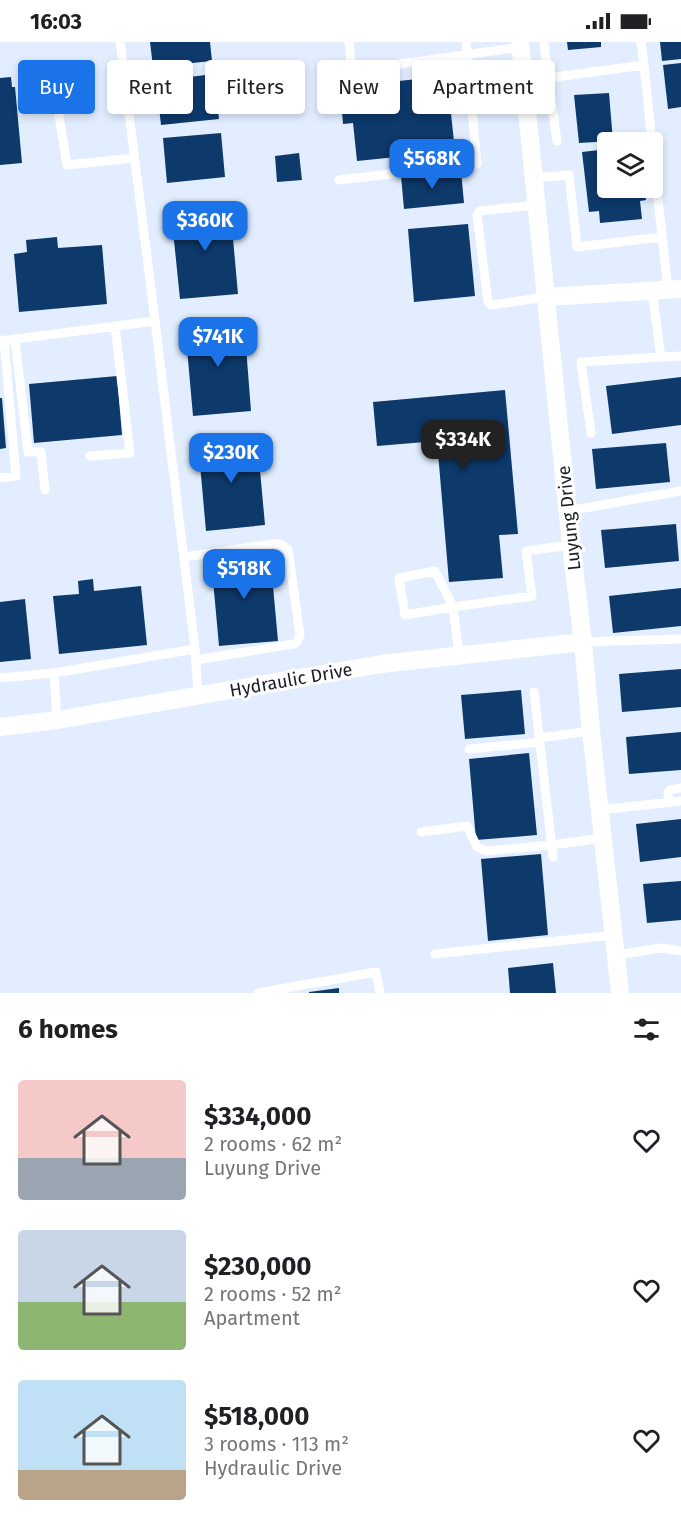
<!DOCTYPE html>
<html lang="en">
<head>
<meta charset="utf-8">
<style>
  body { margin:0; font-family:"Fira Sans",sans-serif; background:#f2f2f2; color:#202124; height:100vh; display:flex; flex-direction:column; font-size:22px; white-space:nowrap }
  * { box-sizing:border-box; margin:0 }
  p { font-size:20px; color:#757577 }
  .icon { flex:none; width:33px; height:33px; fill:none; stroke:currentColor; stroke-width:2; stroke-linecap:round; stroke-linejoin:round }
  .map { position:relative; height:951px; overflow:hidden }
  .side { display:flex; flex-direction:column; background:#fff; flex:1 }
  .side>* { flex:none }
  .guide { position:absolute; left:18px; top:18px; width:645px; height:54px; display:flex; gap:12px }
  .buttons { position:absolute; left:597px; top:90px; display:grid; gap:12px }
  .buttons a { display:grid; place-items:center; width:66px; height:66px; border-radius:6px; background:#fff; box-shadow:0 3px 9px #0003; font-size:30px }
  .price { position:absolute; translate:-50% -51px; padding:0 14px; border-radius:12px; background:#1a73e8; color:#fff; font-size:20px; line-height:39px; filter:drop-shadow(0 2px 3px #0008) }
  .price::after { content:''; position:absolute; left:50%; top:36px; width:18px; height:14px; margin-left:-9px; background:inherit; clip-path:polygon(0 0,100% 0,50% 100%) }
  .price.selected { background:#222; color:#fff }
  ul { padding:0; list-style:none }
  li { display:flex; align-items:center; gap:18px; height:150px; padding:0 18px }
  li span { display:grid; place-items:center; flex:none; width:168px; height:120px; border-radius:6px; color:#555 }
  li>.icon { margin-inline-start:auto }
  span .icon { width:72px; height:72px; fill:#fffc; stroke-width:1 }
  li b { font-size:26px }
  h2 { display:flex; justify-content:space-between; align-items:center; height:72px; padding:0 18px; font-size:26px }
  .chip { padding:0 21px; border-radius:6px; background:#fff; box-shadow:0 3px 9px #0003; font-size:21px; line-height:54px }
  .chip.selected { background:#1a73e8; color:#fff }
  .status { display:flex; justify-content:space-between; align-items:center; height:42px; padding:0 30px; background:#fff; direction:ltr }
  .status svg { height:16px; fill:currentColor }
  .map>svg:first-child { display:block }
  .building { fill:#0d396b }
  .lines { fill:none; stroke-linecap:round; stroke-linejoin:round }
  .service { stroke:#fff; stroke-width:9 }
  .minor { stroke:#fff; stroke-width:18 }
  .labels { text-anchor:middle; stroke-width:6; stroke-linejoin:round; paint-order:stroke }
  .street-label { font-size:18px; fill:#181c22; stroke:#fff }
</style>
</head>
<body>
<div class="status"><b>16:03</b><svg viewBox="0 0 49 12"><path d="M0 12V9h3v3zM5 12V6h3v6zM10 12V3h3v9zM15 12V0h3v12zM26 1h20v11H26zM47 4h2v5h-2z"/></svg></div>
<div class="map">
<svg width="681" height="951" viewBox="0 0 681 951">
  <rect width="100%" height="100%" fill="#e2eeff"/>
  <path class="building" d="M150 0H210L212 19 153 25Z
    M567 0H601V5L568 8Z
    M660 0H681V17L662 19Z
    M681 21V65L668 67 663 23Z
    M214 32 219 77 161 83 156 39Z
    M447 34 455 109 357 119 353 81 343 82 340 45Z
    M11 35 12 45H15L22 121 0 123V36Z
    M609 51 613 99 579 101 574 53Z
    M221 91 225 135 167 141 163 96Z
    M608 107V146H644L646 158 640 159 642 177 600 181 599 169 589 170 582 110Z
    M299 111 302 138 277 140 275 114Z
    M461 129 464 161 404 167 401 134Z
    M230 163 238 252 180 257 171 169Z
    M468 182 475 254 414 260 408 187Z
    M57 195 58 206 102 203 107 262 19 270 14 212 27 210 26 198Z
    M244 279 251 369 193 374 185 284Z
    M117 334 122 393 34 401 29 342Z
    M681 335V383L612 392 606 344Z
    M505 348 518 492 499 493 503 536 449 540 437 399 377 404 373 360Z
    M0 356H2L6 406 0 407Z
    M257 395 265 483 206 489 198 400Z
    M666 401 670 440 596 447 592 407Z
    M676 482 679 519 605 526 601 488Z
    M270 511 278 599 219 604 211 516Z
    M93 537 94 549 141 544 147 603 59 612 53 554 79 552 78 539Z
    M681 546V584L613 591 609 554Z
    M25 557 31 617 0 620V560Z
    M681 627V665L622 670 619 632Z
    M521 648 525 692 465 697 461 653Z
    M681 690V728L629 732 626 695Z
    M529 711 537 793 476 798 469 717Z
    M681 777V815L640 820 636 782Z
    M541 812 548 893 488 899 481 817Z
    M681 839V878L647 881 643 842Z
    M553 921 556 951H510L508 926Z
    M339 946V951H309V950Z"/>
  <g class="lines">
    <path class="service" d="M120 0 155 279
      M349 0 351 20
      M641 0 644 23
      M358 28 521 5
      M53 37 67 123 134 116
      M524 40 548 36 544 0
      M557 99 548 36 644 23 652 100
      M652 104 668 248
      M534 136 569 133 577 205 662 195
      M339 138 477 122 466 0
      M537 163 480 169 477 173 488 260 491 263 546 255
      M15 297 28 410H41L45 448
      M0 299 155 279 195 607 198 654
      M661 315 681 314
      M591 391 581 320 661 315 652 249
      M90 414 130 411 115 284
      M0 436 16 434 4 298
      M568 469 681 449
      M184 515 271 502H281L288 508 300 593 297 600 294 602 196 618
      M583 600 681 597
      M459 613 453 565 405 573 399 536 435 529 453 565 532 554 526 509 571 503
      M0 636 54 631
      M534 650 553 815
      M57 678 54 631 195 607
      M539 696 591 689
      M469 707 540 700
      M669 761 668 751 670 748 681 746
      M600 768 681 759
      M421 790 467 784 477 805 486 809 551 803 603 796
      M435 912 614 893
      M616 913 661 906 681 909
      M258 951 376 930 380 951"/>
    <path class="minor" d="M520 0 571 503 583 600 591 689 620 951
      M546 255 681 247
      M0 685 57 678 381 622 583 600"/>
  </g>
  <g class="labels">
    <g class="street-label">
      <text transform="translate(569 476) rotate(-96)" y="6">Luyung Drive</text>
      <text transform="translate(291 638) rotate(-10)" y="6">Hydraulic Drive</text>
    </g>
  </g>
</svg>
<div class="buttons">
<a><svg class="icon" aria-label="layers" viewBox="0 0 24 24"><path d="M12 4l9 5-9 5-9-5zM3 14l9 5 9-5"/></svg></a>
</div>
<b class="price" style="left:432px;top:148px">$568K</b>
<b class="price" style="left:205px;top:210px">$360K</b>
<b class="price" style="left:218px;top:326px">$741K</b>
<b class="price selected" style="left:463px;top:429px">$334K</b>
<b class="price" style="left:231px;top:442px">$230K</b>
<b class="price" style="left:244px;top:558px">$518K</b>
<div class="guide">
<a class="chip selected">Buy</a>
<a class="chip">Rent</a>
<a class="chip">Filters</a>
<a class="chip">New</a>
<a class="chip">Apartment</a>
</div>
</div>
<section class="side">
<h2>6 homes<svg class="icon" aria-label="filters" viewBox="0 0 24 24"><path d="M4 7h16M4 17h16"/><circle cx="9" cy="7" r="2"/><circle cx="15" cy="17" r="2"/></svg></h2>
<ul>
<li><span style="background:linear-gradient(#f6c9c9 65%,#9aa5b1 0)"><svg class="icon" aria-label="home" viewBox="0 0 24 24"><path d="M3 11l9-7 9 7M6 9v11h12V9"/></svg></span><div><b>$334,000</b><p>2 rooms · 62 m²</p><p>Luyung Drive</p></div><svg class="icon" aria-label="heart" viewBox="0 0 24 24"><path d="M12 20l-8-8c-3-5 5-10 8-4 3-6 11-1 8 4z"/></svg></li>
<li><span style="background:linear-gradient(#c9d6e8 60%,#8fb573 0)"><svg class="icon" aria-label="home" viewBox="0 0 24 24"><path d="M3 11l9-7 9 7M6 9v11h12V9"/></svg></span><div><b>$230,000</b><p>2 rooms · 52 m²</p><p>Apartment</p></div><svg class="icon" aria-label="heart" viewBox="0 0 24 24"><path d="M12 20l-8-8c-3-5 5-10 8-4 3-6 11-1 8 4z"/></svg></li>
<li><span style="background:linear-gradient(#bfe0f5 75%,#b9a48a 0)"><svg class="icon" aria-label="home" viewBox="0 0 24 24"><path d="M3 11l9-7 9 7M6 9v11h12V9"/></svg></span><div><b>$518,000</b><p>3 rooms · 113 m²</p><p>Hydraulic Drive</p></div><svg class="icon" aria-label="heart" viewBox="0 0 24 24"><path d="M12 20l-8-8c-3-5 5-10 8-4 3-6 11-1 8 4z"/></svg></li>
</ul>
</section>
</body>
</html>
